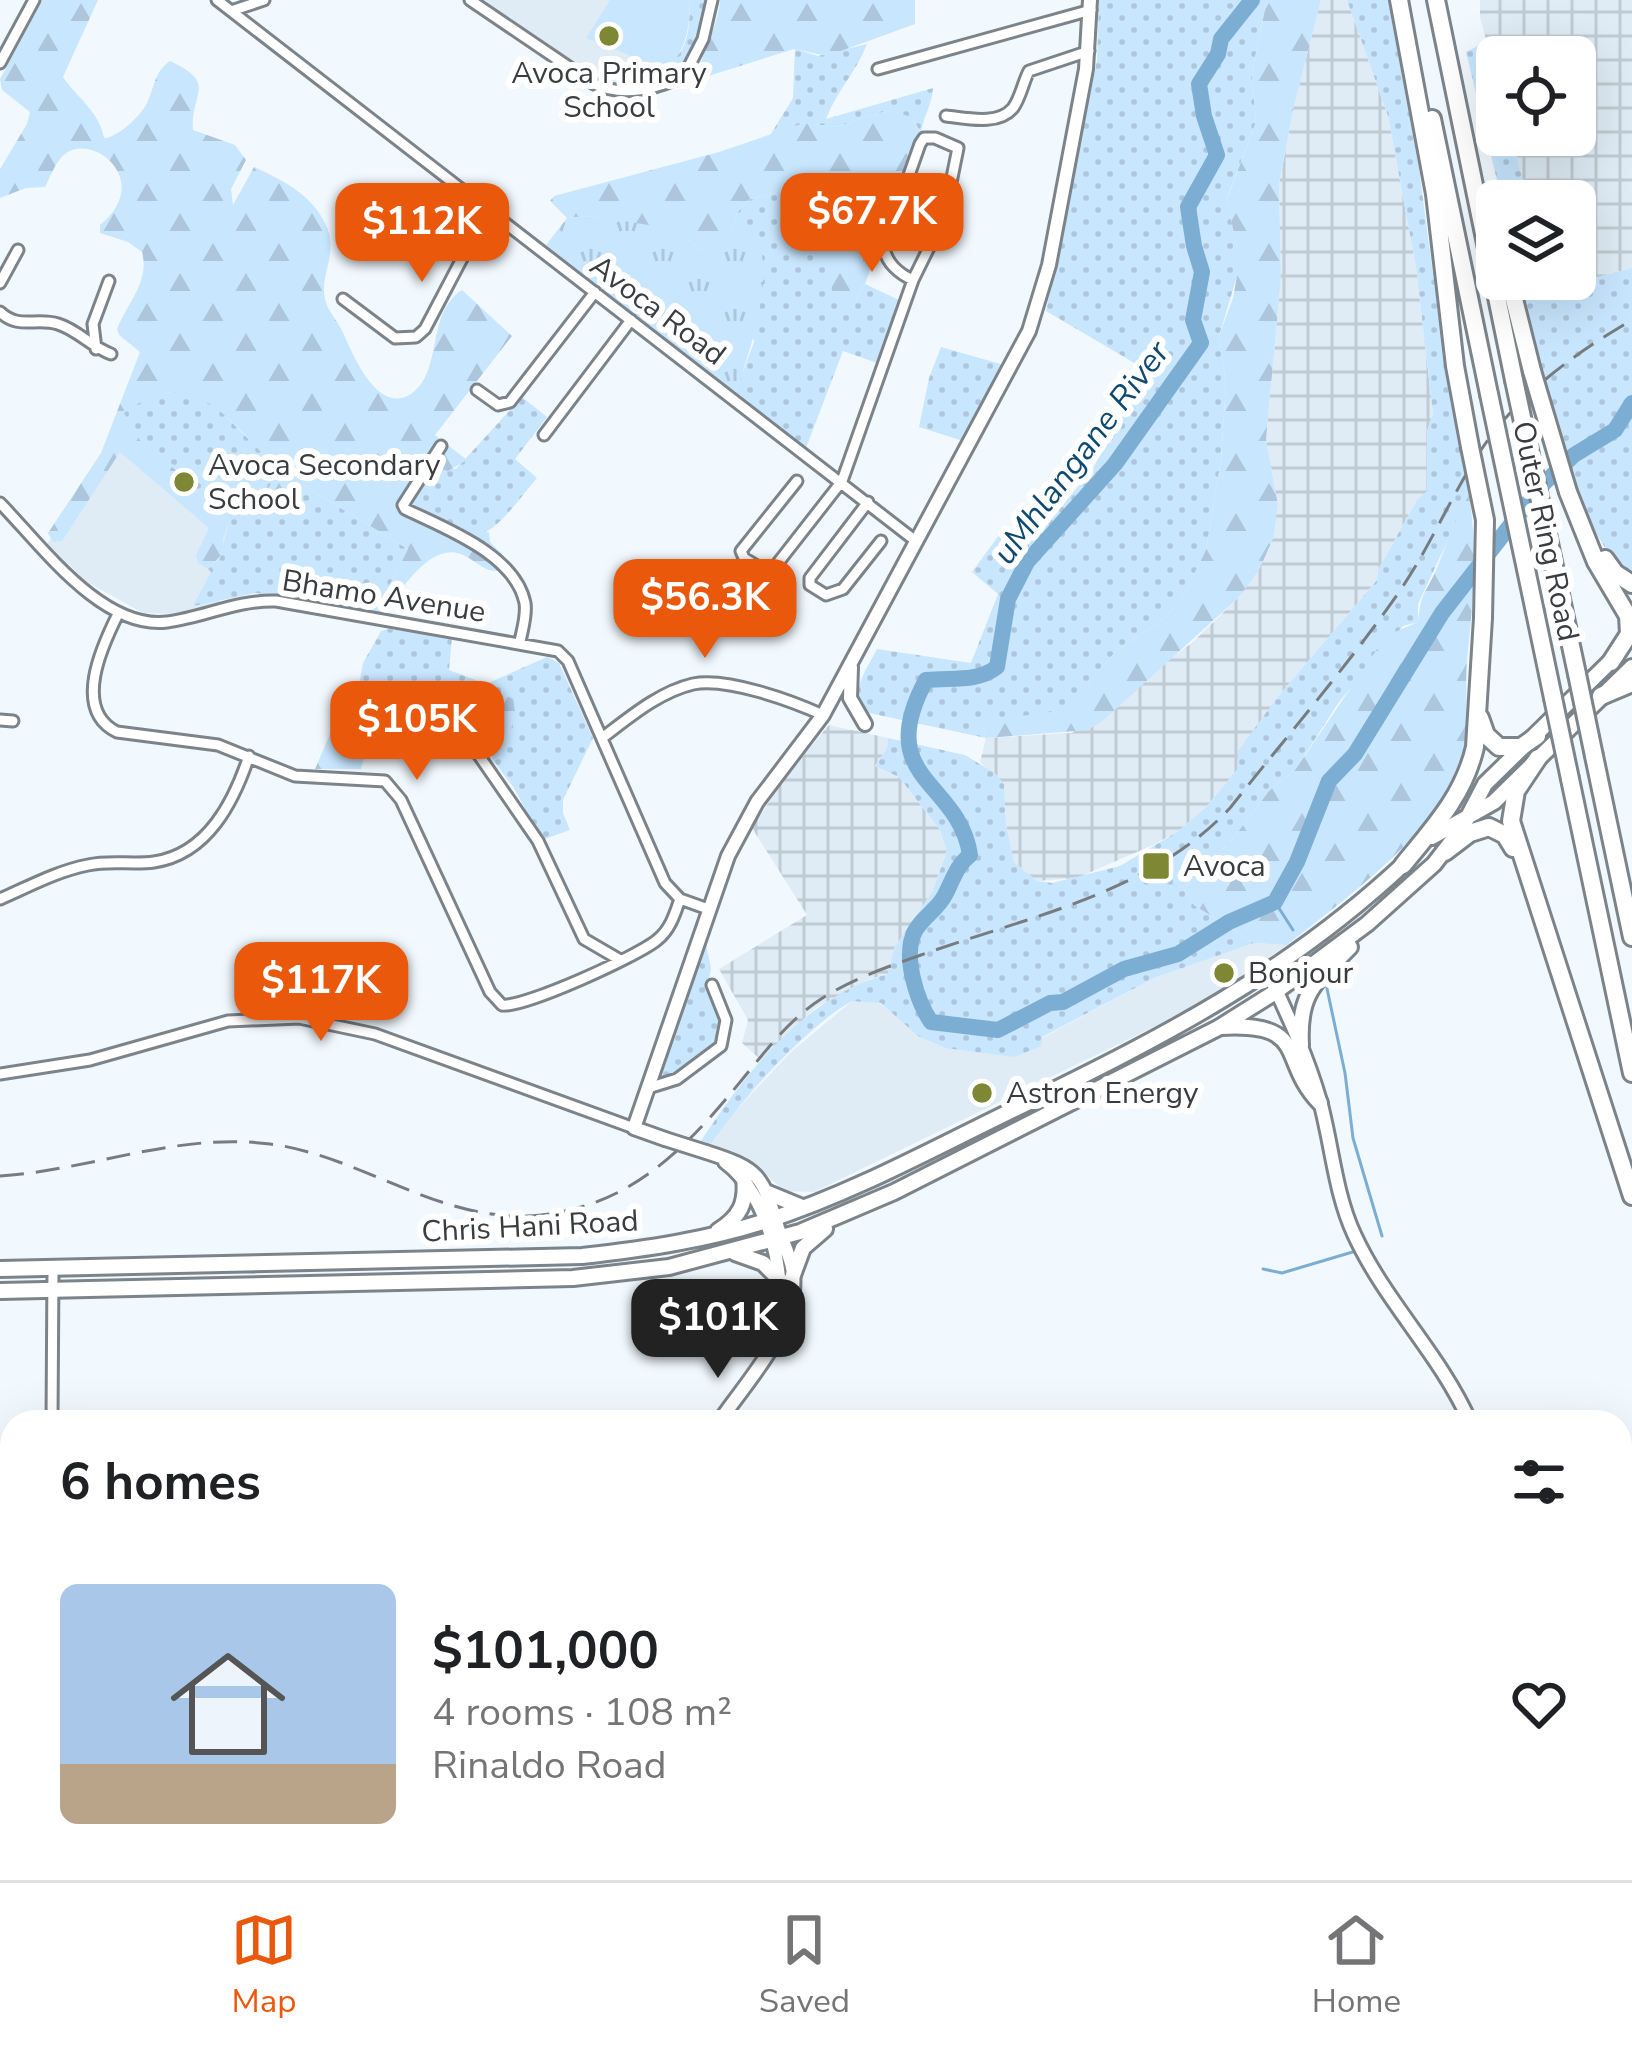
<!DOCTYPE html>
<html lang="en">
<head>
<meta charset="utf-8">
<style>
  body { margin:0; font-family:"Nunito Sans",sans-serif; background:#f6f6f6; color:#202124; height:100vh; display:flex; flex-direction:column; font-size:45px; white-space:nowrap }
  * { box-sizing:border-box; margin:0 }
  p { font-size:39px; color:#757577 }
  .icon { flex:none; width:66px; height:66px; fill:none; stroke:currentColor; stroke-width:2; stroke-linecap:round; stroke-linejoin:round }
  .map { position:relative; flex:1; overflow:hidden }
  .drawer { position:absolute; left:0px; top:1410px; width:1632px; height:471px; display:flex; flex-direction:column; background:#fff; border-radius:36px 36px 0 0; box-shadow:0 12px 48px #0002 }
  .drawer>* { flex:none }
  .tools { position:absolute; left:1476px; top:36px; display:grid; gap:24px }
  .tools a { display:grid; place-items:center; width:120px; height:120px; border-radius:18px; background:#fff; box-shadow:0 12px 48px #0002; font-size:60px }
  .price { position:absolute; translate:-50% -102px; padding:0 27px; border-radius:24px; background:#ea580c; color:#fff; font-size:39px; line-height:78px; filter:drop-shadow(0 3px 6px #0008) }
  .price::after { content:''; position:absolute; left:50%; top:72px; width:36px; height:27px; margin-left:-18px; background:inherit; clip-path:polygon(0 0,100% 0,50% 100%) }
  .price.on { background:#222; color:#fff }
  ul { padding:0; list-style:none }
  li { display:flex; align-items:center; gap:36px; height:300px; padding:0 60px }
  li span { display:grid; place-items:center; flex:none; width:336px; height:240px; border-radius:18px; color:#555 }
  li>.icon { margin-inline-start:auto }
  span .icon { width:144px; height:144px; fill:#fffc; stroke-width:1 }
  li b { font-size:51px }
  h2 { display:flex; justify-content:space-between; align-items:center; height:144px; padding:0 60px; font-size:51px }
  .menu { display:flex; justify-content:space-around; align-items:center; height:168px; border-top:3px solid #e0e0e0; background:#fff; font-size:33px; color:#757577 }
  .menu a { display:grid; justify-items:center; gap:6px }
  .menu .on { color:#ea580c }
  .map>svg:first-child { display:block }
  .built { fill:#dfecf5 }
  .industrial { fill:url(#industrial-grid) }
  .grass { fill:url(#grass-dots) }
  .forest { fill:url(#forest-firs) }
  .park { fill:url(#park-tufts) }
  .pitch { fill:#c8e6fe }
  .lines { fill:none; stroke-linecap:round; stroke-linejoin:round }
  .stream { stroke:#7caed4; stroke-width:3 }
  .river { stroke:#7caed4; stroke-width:16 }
  .street-casing { stroke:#7c848a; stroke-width:15 }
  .secondary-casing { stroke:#7c848a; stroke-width:18 }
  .primary-casing { stroke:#7c848a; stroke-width:20 }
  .highway-casing { stroke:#7c848a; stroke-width:22 }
  .street { stroke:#fff; stroke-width:9 }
  .secondary { stroke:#fff; stroke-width:12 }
  .primary { stroke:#fff; stroke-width:14 }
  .highway { stroke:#fff; stroke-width:16 }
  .rail { stroke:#767c7f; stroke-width:3; stroke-dasharray:24 12; stroke-linecap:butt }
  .secondary-bridge-casing { stroke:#7c848a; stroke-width:18; stroke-linecap:butt }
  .highway-bridge-casing { stroke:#7c848a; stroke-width:22; stroke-linecap:butt }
  .secondary-bridge { stroke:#fff; stroke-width:12 }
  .highway-bridge { stroke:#fff; stroke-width:16 }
  .poi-dot { fill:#7d8734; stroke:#fff; stroke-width:4.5 }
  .labels { text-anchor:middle; stroke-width:12; stroke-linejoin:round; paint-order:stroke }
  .poi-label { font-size:30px; fill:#393d3f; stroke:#fff; text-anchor:start }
  .street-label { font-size:30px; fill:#393d3f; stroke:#fff }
  .water-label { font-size:33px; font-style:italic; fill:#0e4a70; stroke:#fff }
</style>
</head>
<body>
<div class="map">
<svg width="1632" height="1880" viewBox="0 0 1632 1880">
  <defs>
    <pattern id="industrial-grid" width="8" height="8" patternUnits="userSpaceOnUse" patternTransform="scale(3)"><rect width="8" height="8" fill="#dfecf5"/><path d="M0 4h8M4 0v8" fill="none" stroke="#c0cbd3"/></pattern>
    <pattern id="grass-dots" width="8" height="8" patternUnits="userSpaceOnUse" patternTransform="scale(3)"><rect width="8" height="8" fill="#c8e6fe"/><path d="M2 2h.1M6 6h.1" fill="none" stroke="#adc6db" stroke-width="1.8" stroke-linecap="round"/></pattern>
    <pattern id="forest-firs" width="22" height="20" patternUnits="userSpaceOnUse" patternTransform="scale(3)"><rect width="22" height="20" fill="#c8e6fe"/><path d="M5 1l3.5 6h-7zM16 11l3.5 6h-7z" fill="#adc6db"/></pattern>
    <pattern id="park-tufts" width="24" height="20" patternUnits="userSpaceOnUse" patternTransform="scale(3)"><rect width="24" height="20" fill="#c8e6fe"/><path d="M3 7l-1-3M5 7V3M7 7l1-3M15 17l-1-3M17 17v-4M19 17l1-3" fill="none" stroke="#adc6db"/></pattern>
  </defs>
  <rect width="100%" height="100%" fill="#f1f9fe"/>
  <path class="built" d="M484 0H689L672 65 604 84Z
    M119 411 297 450 219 603 181 614 143 613 87 582 47 544 106 452Z
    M1254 943 1287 945 1199 1005 814 1192 784 1191 746 1157 711 1144 728 1119 791 1052 852 1001H875L886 1007 1042 1038 1154 978Z"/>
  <path class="industrial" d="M1321 0H1347L1388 116 1416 267 1433 414 1427 431 1428 491 1417 500 1378 570 1377 580 1276 699 1237 770 1206 807 1177 832 1153 845 1077 878 1037 881 1014 862 1006 824 1004 784 980 762 986 738 1072 733 1193 642 1239 597 1269 550 1278 505 1266 439 1281 278 1279 184 1294 106Z
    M1480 0H1632V268L1557 288 1549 283 1548 279H1575V201H1528L1511 135H1575V57H1497V81L1480 17Z
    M829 725 888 738 887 748 875 766 899 777 940 830 947 850 932 892 894 948 888 974 870 979 815 1008 762 1061 742 1043 748 1020 719 969 807 915 752 828 784 779Z"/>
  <path class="grass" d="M689 0H707C702 59 666 98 604 84 659 70 694 71 689 0Z
    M1099 0H1267L1252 72 1256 122 1227 198 1237 249V276L1219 336 1226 384 1221 460 1206 550 1183 597 1161 621 1117 650 1092 679 1079 709 983 726 986 738 869 713C847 693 866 671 877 649L971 663 998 594 972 572 1005 527 1034 541 1093 468 1148 371 1046 311 1097 60Z
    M1347 0H1388L1418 162 1449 394 1469 495 1418 604V622L1403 626 1339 702 1295 770 1269 791 1228 845 1201 866 1184 890 1194 905 1254 943 1154 978 1042 1037 1041 1046 1014 1057 946 1048 918 1036 881 1003 852 1001C806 1027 740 1101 711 1144L701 1141C746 1072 805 996 888 974L894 948 932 892 947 851 940 830 899 777 875 766 887 748 888 738 965 755 996 774 1004 784 1006 824 1014 862 1037 881 1052 883 1120 866 1177 832 1206 807 1237 770 1238 751 1276 699 1377 580 1378 570 1417 500 1427 491V431L1433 414 1416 267 1388 116Z
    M1487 41 1497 81V135H1511L1528 201H1502L1466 52Z
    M867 44C857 71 836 92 826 119L933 88C932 105 923 117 921 133L914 121 889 110 837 127 804 123 769 137 793 98 795 49 818 56Z
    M789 188 799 190 824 211 841 197 850 195 858 200C859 218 851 225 840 238L827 239 852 308 865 284 899 300 877 363 843 351 806 448 735 393 754 342 729 239 738 212 748 200Z
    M1632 268V572C1573 548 1536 341 1521 279H1548L1557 288Z
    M941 347 1004 365 963 441 919 427 929 378Z
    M184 391 211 401 272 463 273 479 266 494 275 502 301 484 408 549 376 612 256 593 193 606 211 572 208 569 220 558 230 518 197 500 183 486 175 469 148 454 123 412 146 396Z
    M522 397 547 417 515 459 537 478C523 494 509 515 492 528 467 548 413 526 400 501L424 464 456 469Z
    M389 629 452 638 449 670 486 684 547 657 559 663 593 738 563 800V813L570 830 542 840 514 788 493 760 491 746 503 745 494 701C468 700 463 715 446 689L409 713 358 690 363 663 381 631Z
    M706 944 711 968 707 990C712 1001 722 1012 721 1026 721 1051 679 1074 658 1083Z"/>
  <path class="forest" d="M42 0H98L63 77C78 99 99 111 104 138 117 138 141 116 147 103 155 86 154 72 170 61 219 84 190 92 193 130L235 145 246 160 231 189 233 205 254 167C281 179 312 195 325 223 341 255 317 274 326 303 330 314 340 324 344 335 354 357 378 415 411 394 444 371 425 314 462 290L512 336 435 435 467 460 448 471 424 464 400 501C416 532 458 537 489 532L490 542 504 556 505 564 500 571C484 572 479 563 465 556 432 538 401 591 383 613L376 612 408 549 301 484 275 502 266 495 273 479 272 463C225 416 192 362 124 413L148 454 175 469 183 486 197 500 230 518 223 539 224 552 208 569 198 563 196 555 209 528 120 452 62 541 53 542 48 533 101 453 140 352 119 335 117 329C127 303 150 282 142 252L128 242 100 233V225C154 181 93 132 65 154 55 162 51 176 45 187L26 188 0 198V169L27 124 30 112 2 90 0 79Z
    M720 0H915V24L827 56 794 49 699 79C698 55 719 28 720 0Z
    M1267 0H1321L1294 106 1279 184 1281 278 1266 439 1278 505 1273 539 1259 570 1239 597 1105 719 1088 730 986 738 983 726 986 721 1079 708 1092 679 1117 650 1161 621 1183 597 1206 550 1221 460 1226 384 1219 336 1233 298 1237 276V249L1227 199 1256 122 1252 72Z
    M889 110 911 117 921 133 865 284 852 308 834 302 824 243 840 238 859 214 858 200 850 196 833 203 828 211 799 190 789 188 748 200 738 212 729 239 701 250 684 236 592 216 567 218 550 201 554 196 719 152 804 123 837 127Z
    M1469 495C1478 551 1473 603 1467 660 1464 693 1471 728 1462 760 1444 828 1341 902 1287 945L1254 943 1194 905 1184 890 1201 866 1228 845 1269 791 1295 770 1386 636 1418 622C1422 588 1425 596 1437 568 1447 543 1455 519 1469 495Z
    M446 689 463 706 494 701 503 694 513 699 516 718 503 745 491 746 471 724 445 714C433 721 423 750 422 765L412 769 406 761 416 745 414 732 380 718 371 730 361 769H315L343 704 358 690 409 713Z
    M0 1627 12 1633V1869H148L119 1880H0Z"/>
  <path class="park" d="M592 216 655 226 684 236 701 250 728 239 738 226 753 228C778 270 751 350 735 393L546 245 567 218Z"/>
  <path class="pitch" d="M610 0H689C691 23 686 59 662 68L586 38Z"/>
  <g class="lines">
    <path class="stream" d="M1275 902 1293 930
      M1326 984 1345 1073 1353 1138 1382 1236
      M1263 1269 1282 1273 1356 1251
      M1226 1869V1880"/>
    <path class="river" d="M1252 0 1221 39 1218 54 1199 84 1204 116 1217 155 1188 207 1194 246 1202 272 1193 320 1201 343 1115 464 1027 562 1008 599 997 667C976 683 951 677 926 680 872 780 959 780 970 855 956 866 953 880 945 895 938 909 922 918 915 931 902 956 917 1001 931 1022L998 1030 1050 1003 1063 1002 1124 969 1178 954 1229 922 1275 902 1297 862 1329 781 1355 754 1442 613 1541 486 1574 455 1615 430 1632 403"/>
    <defs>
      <path id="street" d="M217 0 917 542
        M470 0 594 84C622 97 659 90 685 74L703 39 712 0
        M231 11 264 0
        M0 63 34 0
        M878 69 1091 10
        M946 116C966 118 998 126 1013 108 1021 97 1023 82 1029 71L1089 51
        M0 283 18 250
        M343 299 395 338 416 337 425 329 487 211
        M0 312C19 330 36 317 58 324 78 330 91 347 111 354
        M96 349 93 324 109 281
        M477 390 498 405 510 402 595 292
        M544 435 631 320
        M441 446 403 505 405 509C444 528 515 554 525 603 527 616 522 630 520 642
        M797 481 741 551 744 558 763 570 774 568 842 481 913 280 944 217 958 148 935 138H924L920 144 884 246C885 262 899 274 913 280
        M868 502 810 578V585L826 595 843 589 881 541
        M0 503C41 545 102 630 167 622 205 617 236 600 276 601L558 651 568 661 665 883 680 899 708 909
        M118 614C102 646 72 710 117 732L218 745 295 776 385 781 401 800 490 992 502 1005C524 1008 638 956 657 940 670 930 675 914 680 899
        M0 720 13 721
        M602 738C630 717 659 692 693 684 727 677 792 701 823 715
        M478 754 538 841 584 939 620 960
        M0 899C28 887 57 871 88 865 110 860 132 865 154 862 208 854 234 801 249 756
        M0 1074 90 1060 228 1021 299 1018 375 1034 634 1128
        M648 1088 677 1079 721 1046 726 1020 712 985
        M52 1422 53 1268
        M380 1869 386 1880"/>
      <path id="secondary" d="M851 667 850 698 865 724
        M1268 973C1288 1015 1307 1056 1320 1101 1332 1145 1335 1193 1354 1234 1385 1302 1440 1354 1470 1422
        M665 1139 634 1128 728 856 757 802 823 715 1029 331 1049 265 1086 69 1090 0
        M706 1152C759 1169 762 1174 778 1228 783 1242 791 1257 793 1273 799 1328 748 1379 719 1422
        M725 1162C767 1192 791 1280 774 1328
        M147 1880 180 1869
        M1454 1880 1455 1869"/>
      <path id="primary" d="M1432 837 1494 802 1632 667
        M1221 1027C1310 1022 1278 1060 1320 1103
        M1301 1045C1298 992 1316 982 1350 947
        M768 1193 802 1207
        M718 1231C740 1217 747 1203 744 1178
        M735 1253 763 1263 781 1281
        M0 1269 582 1256C645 1249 708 1240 769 1220 855 1192 936 1147 1017 1108 1163 1037 1288 973 1407 861
        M793 1275 803 1248 825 1229
        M0 1291 573 1278 669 1267 800 1232 894 1192 1218 1028 1277 991 1367 924 1434 864 1462 828 1485 784 1616 656"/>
      <path id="highway" d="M1399 0 1435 194 1455 366 1470 447
        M1436 0 1514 380
        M1432 119 1489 394
        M1487 193 1497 233
        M1509 279 1532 371
        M1568 492 1596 562 1628 616 1629 634 1611 662
        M1605 559 1615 573 1632 584
        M1558 585 1577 674
        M1535 612 1553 698
        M1601 696 1632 683
        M1480 718 1486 735 1499 747H1521L1537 736
        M1594 756 1632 937
        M1538 758 1516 791 1511 821 1632 1196
        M1570 779 1632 1073
        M1445 852 1470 833 1489 827 1505 835 1513 848
        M1403 865C1434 827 1464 795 1475 747L1483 618"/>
    </defs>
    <use href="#street" class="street-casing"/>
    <use href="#secondary" class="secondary-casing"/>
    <use href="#primary" class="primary-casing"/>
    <use href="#highway" class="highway-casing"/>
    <use href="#street" class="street"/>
    <use href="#secondary" class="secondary"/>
    <use href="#primary" class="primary"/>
    <use href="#highway" class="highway"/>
    <path class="rail" d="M0 1176C92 1170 177 1132 270 1144 364 1156 443 1226 541 1215 634 1205 689 1145 745 1076 768 1048 790 1019 821 999 852 979 887 967 921 955 1027 917 1151 893 1230 808 1286 737 1347 667 1399 592 1430 547 1451 496 1481 450 1519 393 1574 354 1632 320"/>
    <defs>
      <path id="secondary-bridge" d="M665 1139 706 1152"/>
      <path id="highway-bridge" d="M1532 371 1568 492
        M1514 380 1558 585
        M1489 394 1535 612
        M1470 447 1485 520 1483 618
        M1577 674 1594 756
        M1553 698 1570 779"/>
    </defs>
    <use href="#secondary-bridge" class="secondary-bridge-casing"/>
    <use href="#highway-bridge" class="highway-bridge-casing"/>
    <use href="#secondary-bridge" class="secondary-bridge"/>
    <use href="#highway-bridge" class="highway-bridge"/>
  </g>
  <g class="poi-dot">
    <circle cx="609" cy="36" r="12"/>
    <circle cx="184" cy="482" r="12"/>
    <rect x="1141" y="851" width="30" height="30" rx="6"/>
    <circle cx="1224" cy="973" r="12"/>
    <circle cx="982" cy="1093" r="12"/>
  </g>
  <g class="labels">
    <g class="poi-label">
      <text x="609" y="83" text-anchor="middle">Avoca Primary<tspan x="609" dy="34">School</tspan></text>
      <text x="208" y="475">Avoca Secondary<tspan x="208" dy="34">School</tspan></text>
      <text x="1183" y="876">Avoca</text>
      <text x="1248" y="983">Bonjour</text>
      <text x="1006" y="1103">Astron Energy</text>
    </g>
    <g class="street-label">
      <text transform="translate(658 310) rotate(37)" y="10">Avoca Road</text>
      <text transform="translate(1546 531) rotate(78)" y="10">Outer Ring Road</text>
      <text transform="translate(384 596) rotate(9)" y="10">Bhamo Avenue</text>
      <text transform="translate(530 1226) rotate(-3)" y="10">Chris Hani Road</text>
    </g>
    <g class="water-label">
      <text transform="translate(1080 452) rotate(-53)" y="12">uMhlangane River</text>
    </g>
  </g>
</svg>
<div class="tools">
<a><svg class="icon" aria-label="locate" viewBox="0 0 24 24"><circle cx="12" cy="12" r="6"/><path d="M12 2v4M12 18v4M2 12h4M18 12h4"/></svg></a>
<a><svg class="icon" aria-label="layers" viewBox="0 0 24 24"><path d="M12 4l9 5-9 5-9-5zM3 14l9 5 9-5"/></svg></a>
</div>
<b class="price" style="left:872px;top:275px">$67.7K</b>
<b class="price" style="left:422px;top:285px">$112K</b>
<b class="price" style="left:705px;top:661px">$56.3K</b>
<b class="price" style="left:417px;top:783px">$105K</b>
<b class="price" style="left:321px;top:1044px">$117K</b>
<b class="price on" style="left:718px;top:1381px">$101K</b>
<section class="drawer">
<h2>6 homes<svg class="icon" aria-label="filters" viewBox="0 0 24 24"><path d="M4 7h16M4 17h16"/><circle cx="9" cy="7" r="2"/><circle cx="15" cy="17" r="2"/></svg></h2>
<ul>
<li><span style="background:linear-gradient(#a9c7e8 75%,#b9a48a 0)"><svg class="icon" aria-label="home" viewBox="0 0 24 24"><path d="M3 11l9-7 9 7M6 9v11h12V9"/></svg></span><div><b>$101,000</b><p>4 rooms · 108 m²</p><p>Rinaldo Road</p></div><svg class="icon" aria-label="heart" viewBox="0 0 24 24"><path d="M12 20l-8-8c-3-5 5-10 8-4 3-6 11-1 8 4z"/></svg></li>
</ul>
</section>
</div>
<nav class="menu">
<a class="on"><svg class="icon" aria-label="map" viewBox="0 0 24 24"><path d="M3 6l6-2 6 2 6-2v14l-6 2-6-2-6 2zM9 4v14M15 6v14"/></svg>Map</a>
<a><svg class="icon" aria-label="saved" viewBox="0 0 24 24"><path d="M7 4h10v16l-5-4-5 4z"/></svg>Saved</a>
<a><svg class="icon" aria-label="home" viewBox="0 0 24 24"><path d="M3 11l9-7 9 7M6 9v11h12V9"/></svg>Home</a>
</nav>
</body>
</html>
